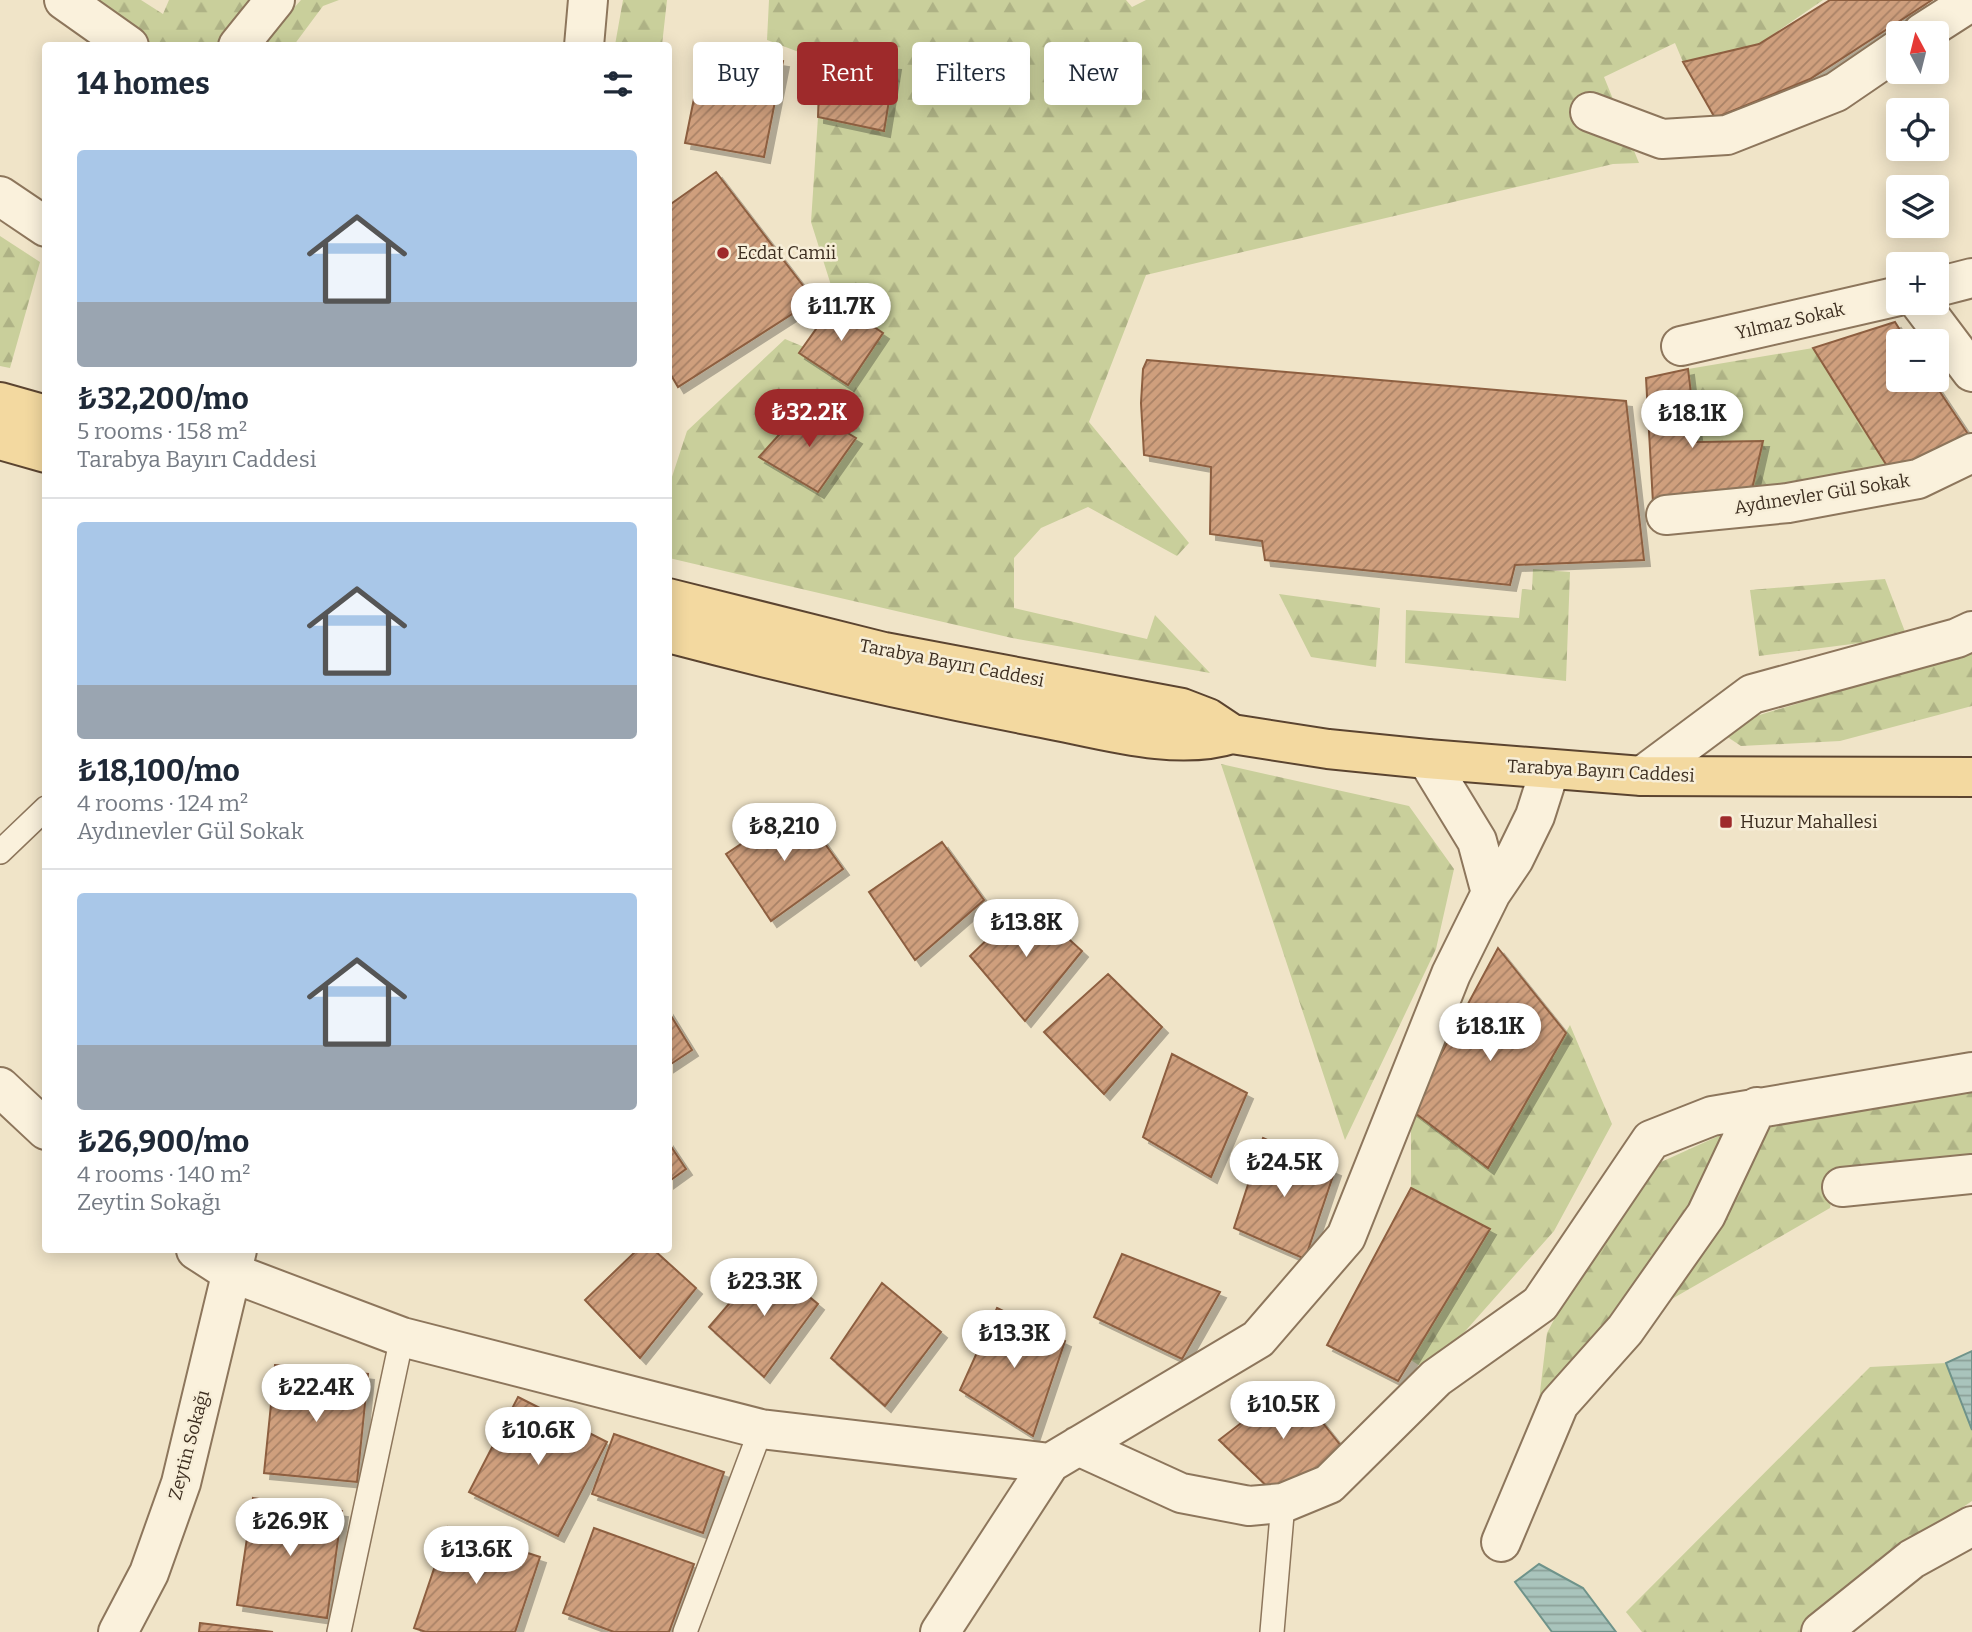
<!DOCTYPE html>
<html lang="en">
<head>
<meta charset="utf-8">
<style>
  body { margin:0; font-family:Bitter,serif; background:#f2f2f3; color:#1f2937; height:100vh; display:flex; flex-direction:column; font-size:26px; white-space:nowrap }
  * { box-sizing:border-box; margin:0 }
  p { font-size:23px; color:#747a83 }
  .icon { flex:none; width:38px; height:38px; fill:none; stroke:currentColor; stroke-width:2; stroke-linecap:round; stroke-linejoin:round }
  .map { position:relative; flex:1; overflow:hidden }
  .details { position:absolute; left:42px; top:42px; width:630px; height:1211px; display:flex; flex-direction:column; background:#fff; border-radius:7px; box-shadow:0 4px 18px #0003 }
  .details>* { flex:none }
  .top-card { position:absolute; left:693px; top:42px; width:665px; height:63px; display:flex; gap:14px }
  .needle { width:46px; rotate:353deg }
  .tools { position:absolute; left:1886px; top:21px; display:grid; gap:14px }
  .tools a { display:grid; place-items:center; width:63px; height:63px; border-radius:7px; background:#fff; box-shadow:0 4px 18px #0003; font-size:35px }
  .price { position:absolute; translate:-50% -60px; padding:0 16px; border-radius:24px; background:#fff; color:#222; font-size:23px; line-height:46px; filter:drop-shadow(0 2px 4px #0008) }
  .price::after { content:''; position:absolute; left:50%; top:42px; width:21px; height:16px; margin-left:-10px; background:inherit; clip-path:polygon(0 0,100% 0,50% 100%) }
  .price.selected { background:#9e2a2b; color:#fff }
  ul { padding:0; list-style:none }
  li { display:grid; align-content:center; gap:14px; height:371px; padding:0 35px }
  li+li { border-top:2px solid #e0e1e3 }
  li span { display:grid; place-items:center; height:217px; border-radius:7px; color:#555 }
  li>.icon { margin-inline-start:auto }
  span .icon { width:126px; height:126px; fill:#fffc; stroke-width:1 }
  li b { font-size:30px }
  h2 { display:flex; justify-content:space-between; align-items:center; height:84px; padding:0 35px; font-size:30px }
  .chip { padding:0 24px; border-radius:7px; background:#fff; box-shadow:0 4px 18px #0003; font-size:24px; line-height:63px }
  .chip.selected { background:#9e2a2b; color:#fff }
  .map>svg:first-child { display:block }
  .forest { fill:url(#forest-firs); fill-rule:evenodd }
  .water { fill:url(#water-rules); stroke:#6f938a; stroke-width:2 }
  .building { fill:url(#building-hatch); stroke:#8d5f41; stroke-width:2; filter:url(#shadow) }
  .lines { fill:none; stroke-linecap:round; stroke-linejoin:round }
  .service-casing { stroke:#8d765c; stroke-width:26 }
  .minor-casing { stroke:#8d765c; stroke-width:42 }
  .tertiary-casing { stroke:#8d765c; stroke-width:42 }
  .primary-casing { stroke:#5b4430; stroke-width:42 }
  .service { stroke:#faf1dc; stroke-width:23 }
  .minor { stroke:#faf1dc; stroke-width:38 }
  .tertiary { stroke:#faf1dc; stroke-width:38 }
  .primary { stroke:#f3d9a0; stroke-width:38 }
  .poi-dot { fill:#9e2a2b; stroke:#f7eed8; stroke-width:2.5 }
  .labels { text-anchor:middle; stroke-width:5; stroke-linejoin:round; paint-order:stroke }
  .poi-label { font-size:18px; fill:#3d2e20; stroke:#f7eed8; text-anchor:start }
  .street-label { font-size:18px; fill:#3d2e20; stroke:#f7eed8 }
</style>
</head>
<body>
<div class="map">
<svg width="1972" height="1632" viewBox="0 0 1972 1632">
  <defs>
    <pattern id="forest-firs" width="22" height="20" patternUnits="userSpaceOnUse" patternTransform="scale(1.75)"><rect width="22" height="20" fill="#c9cf9b"/><path d="M5 1l3.5 6h-7zM16 11l3.5 6h-7z" fill="#aeb285"/></pattern>
    <pattern id="water-rules" width="6" height="5" patternUnits="userSpaceOnUse" patternTransform="scale(1.75)"><rect width="6" height="5" fill="#a9c4bc"/><path d="M0 2.5h6" fill="none" stroke="#8ba098"/></pattern>
    <pattern id="building-hatch" width="6" height="6" patternUnits="userSpaceOnUse" patternTransform="scale(1.75)"><rect width="6" height="6" fill="#cf9f7d"/><path d="M-1 1l2-2M0 6l6-6M5 7l2-2" fill="none" stroke="#a98266"/></pattern>
    <filter id="shadow"><feDropShadow dx="6" dy="6" stdDeviation="0" flood-color="#0004"/></filter>
  </defs>
  <rect width="100%" height="100%" fill="#f0e4c8"/>
  <path class="forest" d="M78 0H141L163 14 169 0H256L222 46 142 45Z
    M301 0H339L323 6 294 45 260 46Z
    M623 0H667L662 45H615Z
    M769 0H1126L1132 7 1146 0H1823L1759 44 1683 62 1675 43 1604 77 1639 163 1613 164 1146 275 1089 422 1189 543 1177 556 1088 507 1041 528 1014 558V608L1147 639 1155 615 1210 673 1012 638 669 558V486L687 431 785 339 804 347 800 353 848 385 882 333 836 301 811 222 818 117 894 65 820 60 767 40ZM804 407 856 438 818 492 759 457Z
    M0 236 40 262 10 368 0 366Z
    M1813 348 1887 466 1750 498 1763 442H1697L1688 369Z
    M1533 569 1570 572 1566 681 1405 663 1406 610 1519 618 1522 589 1532 590Z
    M1885 579 1907 637 1759 656 1750 590Z
    M1279 594 1380 608 1376 667 1311 657Z
    M1972 651V706L1840 741 1741 746 1726 736 1733 723Z
    M1221 764 1409 806 1454 869 1436 949 1345 1140Z
    M1570 1025 1612 1124 1554 1231 1429 1372 1411 1360 1490 1229 1411 1188V1110L1488 1168Z
    M1972 1079V1166L1834 1186 1830 1208 1644 1315 1529 1485 1547 1333 1579 1272 1650 1167 1756 1119Z
    M1946 1363 1972 1430V1501L1888 1558 1802 1632H1642L1626 1612 1870 1367Z"/>
  <path class="water" d="M1972 1351V1430L1946 1363Z
    M1539 1564 1583 1588 1616 1632H1552L1515 1582Z"/>
  <path class="building" d="M1830 0H1932L1810 79 1715 118 1683 62 1759 44Z
    M704 49 783 61 764 157 685 143Z
    M820 60 895 64 884 131 818 117Z
    M716 172 814 300 678 387 668 370V206Z
    M836 301 883 333 848 385 799 353Z
    M1895 322 1907 341H1899V380H1932L1972 440V451L1887 466 1813 348Z
    M1147 360 1626 401 1644 560 1515 565 1510 585 1265 560 1262 541 1210 534 1211 467 1144 455 1141 403 1143 369Z
    M1688 369 1697 442 1763 441 1750 498 1653 503 1646 378Z
    M804 407 856 438 818 492 759 457Z
    M798 806 843 869 771 921 726 854Z
    M942 842 984 900 915 960 869 892Z
    M1027 901 1082 951 1025 1021 970 956Z
    M1498 948 1566 1033 1488 1168 1411 1110Z
    M1108 974 1162 1027 1104 1094 1044 1032Z
    M668 1011 692 1050 668 1066Z
    M1172 1054 1247 1093 1211 1177 1143 1137Z
    M1263 1138 1335 1170 1305 1259 1234 1228Z
    M668 1142 686 1169 668 1182Z
    M1411 1188 1490 1229 1398 1381 1327 1345Z
    M637 1250H654L696 1288 640 1358 585 1300Z
    M1122 1254 1220 1292 1182 1359 1094 1317Z
    M766 1261 818 1304 764 1377 709 1327Z
    M882 1283 941 1332 885 1406 831 1358Z
    M997 1308 1065 1341 1033 1436 960 1390Z
    M275 1365 368 1374 357 1482 264 1473Z
    M1292 1384 1345 1451 1275 1494 1219 1440Z
    M518 1397 607 1442 558 1536 469 1492Z
    M614 1434 724 1472 703 1533 592 1494Z
    M253 1498 342 1511 327 1618 237 1605Z
    M448 1527 540 1557 515 1632H426L414 1628Z
    M594 1528 694 1564 669 1632H614L563 1613Z
    M200 1623 273 1632H199Z"/>
  <g class="lines">
    <defs>
      <path id="service" d="M0 852 46 808
        M339 1632 402 1337
        M685 1632 761 1429
        M1272 1632 1283 1503"/>
      <path id="minor" d="M64 0 129 46
        M1922 33 1972 1
        M238 46 275 0
        M1590 112 1662 139 1727 135 1836 92 1899 49
        M0 196 46 227
        M1937 287 1972 278
        M1920 303 1972 372
        M1681 346 1899 296
        M1666 515 1788 503 1918 479 1972 453
        M1427 759 1477 841 1491 893
        M1642 776 1752 694 1957 638 1972 631
        M0 1087 46 1130
        M1842 1187 1972 1174
        M196 1250 230 1272 402 1337 761 1429 1050 1463 1258 1339 1346 1237 1451 974 1491 893 1514 859 1535 816 1550 769
        M1078 1446 1181 1493 1249 1506 1283 1503 1329 1484 1436 1378 1540 1304 1651 1140 1712 1116 1972 1072
        M1501 1542 1559 1404 1625 1330 1706 1215 1757 1107
        M118 1632 149 1573 181 1483 237 1250
        M940 1632 1050 1463
        M1821 1632 1912 1559 1972 1526"/>
      <path id="tertiary" d="M584 46 588 0"/>
      <path id="primary" d="M0 402 46 415
        M0 440 46 453
        M668 598 884 652 1182 708 1208 718 1232 734 1328 749 1427 759 1642 776 1972 777
        M668 633C793 666 917 694 1043 718 1101 729 1176 752 1232 734"/>
    </defs>
    <use href="#service" class="service-casing"/>
    <use href="#minor" class="minor-casing"/>
    <use href="#tertiary" class="tertiary-casing"/>
    <use href="#primary" class="primary-casing"/>
    <use href="#service" class="service"/>
    <use href="#minor" class="minor"/>
    <use href="#tertiary" class="tertiary"/>
    <use href="#primary" class="primary"/>
  </g>
  <g class="poi-dot">
    <circle cx="723" cy="253" r="7"/>
    <rect x="1719" y="815" width="14" height="14" rx="3.5"/>
  </g>
  <g class="labels">
    <g class="poi-label">
      <text x="737" y="259">Ecdat Camii</text>
      <text x="1740" y="828">Huzur Mahallesi</text>
    </g>
    <g class="street-label">
      <text transform="translate(1790 321) rotate(-13)" y="6">Yılmaz Sokak</text>
      <text transform="translate(1822 494) rotate(-9)" y="6">Aydınevler Gül Sokak</text>
      <text transform="translate(952 663) rotate(11)" y="6">Tarabya Bayırı Caddesi</text>
      <text transform="translate(1601 771) rotate(3)" y="6">Tarabya Bayırı Caddesi</text>
      <text transform="translate(189 1445) rotate(-75)" y="6">Zeytin Sokağı</text>
    </g>
  </g>
</svg>
<div class="tools">
<a><svg class="needle" viewBox="-14 -14 28 28"><path d="M0-13l5 13h-10z" fill="#e53935"/><path d="M0 13l5-13h-10z" fill="#747a83"/></svg></a>
<a><svg class="icon" aria-label="locate" viewBox="0 0 24 24"><circle cx="12" cy="12" r="6"/><path d="M12 2v4M12 18v4M2 12h4M18 12h4"/></svg></a>
<a><svg class="icon" aria-label="layers" viewBox="0 0 24 24"><path d="M12 4l9 5-9 5-9-5zM3 14l9 5 9-5"/></svg></a>
<a>+</a>
<a>−</a>
</div>
<b class="price" style="left:841px;top:343px">₺11.7K</b>
<b class="price selected" style="left:809px;top:449px">₺32.2K</b>
<b class="price" style="left:1692px;top:450px">₺18.1K</b>
<b class="price" style="left:784px;top:863px">₺8,210</b>
<b class="price" style="left:1026px;top:959px">₺13.8K</b>
<b class="price" style="left:1490px;top:1063px">₺18.1K</b>
<b class="price" style="left:1284px;top:1199px">₺24.5K</b>
<b class="price" style="left:764px;top:1318px">₺23.3K</b>
<b class="price" style="left:1014px;top:1370px">₺13.3K</b>
<b class="price" style="left:316px;top:1424px">₺22.4K</b>
<b class="price" style="left:1283px;top:1441px">₺10.5K</b>
<b class="price" style="left:538px;top:1467px">₺10.6K</b>
<b class="price" style="left:290px;top:1558px">₺26.9K</b>
<b class="price" style="left:476px;top:1586px">₺13.6K</b>
<div class="top-card">
<a class="chip">Buy</a>
<a class="chip selected">Rent</a>
<a class="chip">Filters</a>
<a class="chip">New</a>
</div>
<section class="details">
<h2>14 homes<svg class="icon" aria-label="filters" viewBox="0 0 24 24"><path d="M4 7h16M4 17h16"/><circle cx="9" cy="7" r="2"/><circle cx="15" cy="17" r="2"/></svg></h2>
<ul>
<li><span style="background:linear-gradient(#a9c7e8 70%,#9aa5b1 0)"><svg class="icon" aria-label="home" viewBox="0 0 24 24"><path d="M3 11l9-7 9 7M6 9v11h12V9"/></svg></span><div><b>₺32,200/mo</b><p>5 rooms · 158 m²</p><p>Tarabya Bayırı Caddesi</p></div></li>
<li><span style="background:linear-gradient(#a9c7e8 75%,#9aa5b1 0)"><svg class="icon" aria-label="home" viewBox="0 0 24 24"><path d="M3 11l9-7 9 7M6 9v11h12V9"/></svg></span><div><b>₺18,100/mo</b><p>4 rooms · 124 m²</p><p>Aydınevler Gül Sokak</p></div></li>
<li><span style="background:linear-gradient(#a9c7e8 70%,#9aa5b1 0)"><svg class="icon" aria-label="home" viewBox="0 0 24 24"><path d="M3 11l9-7 9 7M6 9v11h12V9"/></svg></span><div><b>₺26,900/mo</b><p>4 rooms · 140 m²</p><p>Zeytin Sokağı</p></div></li>
</ul>
</section>
</div>
</body>
</html>
